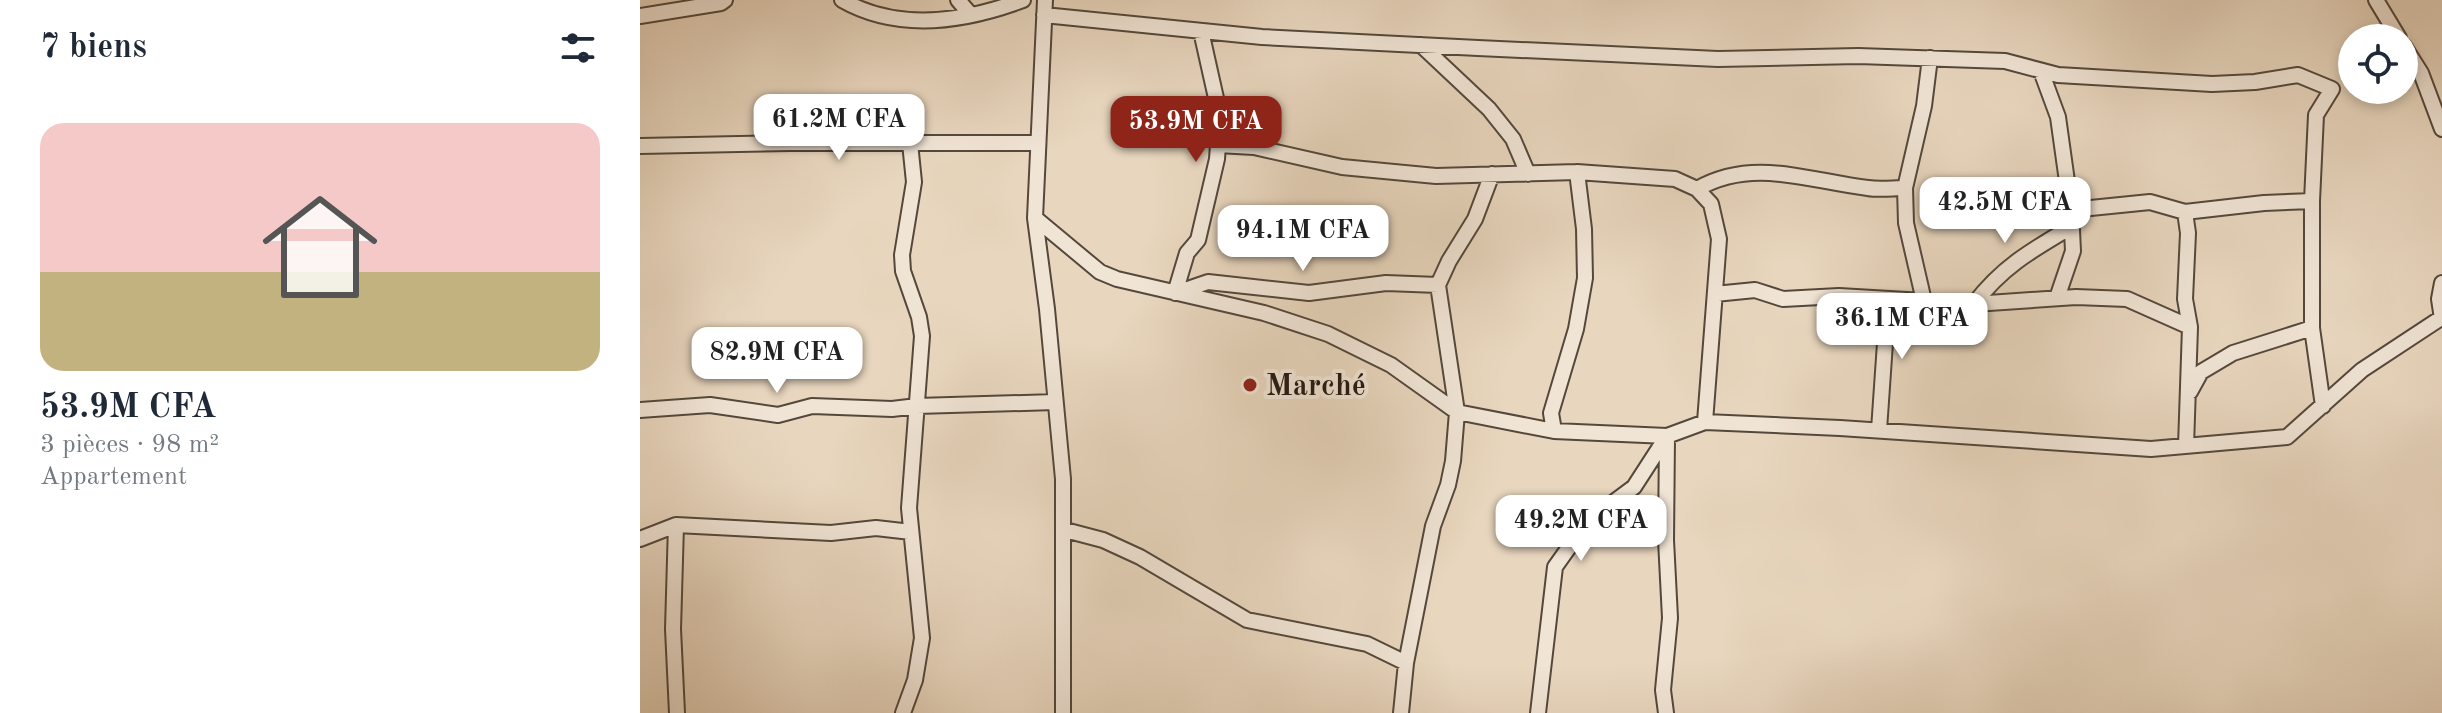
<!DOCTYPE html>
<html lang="fr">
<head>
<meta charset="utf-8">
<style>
  body { margin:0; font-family:"Old Standard TT",serif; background:#f2f2f3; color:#1f2937; height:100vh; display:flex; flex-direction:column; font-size:30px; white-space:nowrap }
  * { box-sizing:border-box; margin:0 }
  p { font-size:26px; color:#747a83 }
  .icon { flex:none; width:44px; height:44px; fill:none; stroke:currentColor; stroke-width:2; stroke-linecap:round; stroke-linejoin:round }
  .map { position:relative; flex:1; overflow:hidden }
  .side { display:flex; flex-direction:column; background:#fff; width:640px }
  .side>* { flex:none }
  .buttons { position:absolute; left:1698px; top:24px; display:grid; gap:16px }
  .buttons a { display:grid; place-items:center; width:80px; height:80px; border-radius:50%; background:#fff; box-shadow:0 4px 12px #0003; font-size:40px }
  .price { position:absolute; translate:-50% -68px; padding:0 18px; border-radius:16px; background:#fff; color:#222; font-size:26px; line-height:52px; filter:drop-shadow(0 2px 4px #0008) }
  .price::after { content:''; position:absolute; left:50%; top:48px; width:24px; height:18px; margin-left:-12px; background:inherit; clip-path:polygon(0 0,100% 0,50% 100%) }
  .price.active { background:#8f2418; color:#fff }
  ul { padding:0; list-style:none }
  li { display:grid; align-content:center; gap:16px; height:424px; padding:0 40px }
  li span { display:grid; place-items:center; height:248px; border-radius:24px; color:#555 }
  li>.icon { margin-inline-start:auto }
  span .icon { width:144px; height:144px; fill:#fffc; stroke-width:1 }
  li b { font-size:34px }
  h2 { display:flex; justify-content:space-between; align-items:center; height:96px; padding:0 40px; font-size:34px }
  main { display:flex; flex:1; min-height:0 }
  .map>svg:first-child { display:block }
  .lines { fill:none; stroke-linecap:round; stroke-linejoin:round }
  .street-casing { stroke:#54483c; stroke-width:18 }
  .street { stroke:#f0e4d5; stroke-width:14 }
  .poi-dot { fill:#8f2418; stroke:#f0e4d5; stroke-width:3 }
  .labels { text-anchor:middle; stroke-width:8; stroke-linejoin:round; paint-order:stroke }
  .poi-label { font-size:30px; font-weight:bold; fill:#221911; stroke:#f0e4d5; text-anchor:start }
</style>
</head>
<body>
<main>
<section class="side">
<h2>7 biens<svg class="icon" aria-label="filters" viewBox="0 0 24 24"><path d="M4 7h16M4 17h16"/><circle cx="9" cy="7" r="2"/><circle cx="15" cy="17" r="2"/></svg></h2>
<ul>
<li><span style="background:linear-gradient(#f6c9c9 60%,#c2b280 0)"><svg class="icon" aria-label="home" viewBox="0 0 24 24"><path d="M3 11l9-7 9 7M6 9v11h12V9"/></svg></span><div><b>53.9M CFA</b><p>3 pièces · 98 m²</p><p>Appartement</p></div></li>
</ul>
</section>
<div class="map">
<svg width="1802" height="713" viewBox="0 0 1802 713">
  <rect width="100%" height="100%" fill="#e8d6be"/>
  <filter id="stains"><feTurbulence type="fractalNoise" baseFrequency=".0025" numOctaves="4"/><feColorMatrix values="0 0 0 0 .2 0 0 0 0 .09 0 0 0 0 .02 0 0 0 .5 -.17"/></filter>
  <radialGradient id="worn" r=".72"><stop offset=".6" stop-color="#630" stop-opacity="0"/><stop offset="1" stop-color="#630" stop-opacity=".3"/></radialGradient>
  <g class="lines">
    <defs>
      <path id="street" d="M202 0C258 32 324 22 383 0
        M318 0 331 15
        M405 0 395 218 407 309 423 479V713
        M1736 0 1759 38
        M404 15 622 37 838 48 1078 59 1218 56 1365 61 1418 75 1572 84 1615 82 1658 75 1692 89 1676 115 1672 201V328L1683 406
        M0 16 81 3 85 0
        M781 45 849 109 873 139 888 174
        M1764 46 1781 73 1802 129
        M1401 71 1418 117 1431 210 1433 251 1417 298
        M578 145 614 147 702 167 796 176 937 172 1035 179 1057 189 1071 204 1079 239 1065 422
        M0 146 150 143H398
        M1057 189C1113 157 1168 181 1228 188 1240 190 1253 188 1265 188
        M1431 210 1510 202 1545 212 1548 233 1545 299 1550 327 1546 446
        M1545 212 1624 203 1672 201
        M395 218 460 272 477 279 624 313 688 334 751 365 817 412 914 431 1027 436 1065 422 1200 428 1511 449 1647 437 1722 370 1801 318
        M1802 283 1799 299 1802 319
        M535 293 547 253 558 240 577 159 580 116 561 31
        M536 293 568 282 669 293 746 283 798 285
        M1075 294 1115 290 1143 299 1199 296 1334 304 1436 297 1487 299 1550 327
        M1231 298 1245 343 1239 430
        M1284 301 1266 223 1265 188 1284 106 1290 58
        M1334 304C1362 267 1392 250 1431 227
        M1550 392 1561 372 1593 353 1672 328
        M0 410 70 405 138 415 172 406 252 409 277 406 415 402
        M914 431 911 413 936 329 945 278 944 229 937 172
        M425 530 463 540 500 557 607 620 727 644 766 663 761 713
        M0 539 36 525
        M766 663 793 526 808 485 813 461 817 412 798 285 809 261 835 219 852 174
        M37 713 33 629 36 525 191 533 236 528 271 532
        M263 713 275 680 282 638 269 508 282 336 279 317 263 271 262 255 274 182 270 143
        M898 713 915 567 947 522 994 487 1027 436
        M1026 713 1023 690 1030 618 1026 540 1027 437"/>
    </defs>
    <use href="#street" class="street-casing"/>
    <use href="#street" class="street"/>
  </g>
  <circle class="poi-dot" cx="610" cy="385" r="8"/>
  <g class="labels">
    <g class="poi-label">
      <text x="626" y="395">Marché</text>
    </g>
  </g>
  <rect width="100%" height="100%" filter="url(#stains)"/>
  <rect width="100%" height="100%" fill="url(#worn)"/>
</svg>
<div class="buttons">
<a><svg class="icon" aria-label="locate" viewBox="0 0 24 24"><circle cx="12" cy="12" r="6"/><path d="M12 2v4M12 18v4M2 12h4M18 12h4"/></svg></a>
</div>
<b class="price" style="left:199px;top:162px">61.2M CFA</b>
<b class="price active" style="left:556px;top:164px">53.9M CFA</b>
<b class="price" style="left:1365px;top:245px">42.5M CFA</b>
<b class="price" style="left:663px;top:273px">94.1M CFA</b>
<b class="price" style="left:1262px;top:361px">36.1M CFA</b>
<b class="price" style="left:137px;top:395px">82.9M CFA</b>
<b class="price" style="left:941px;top:563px">49.2M CFA</b>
</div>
</main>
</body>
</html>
